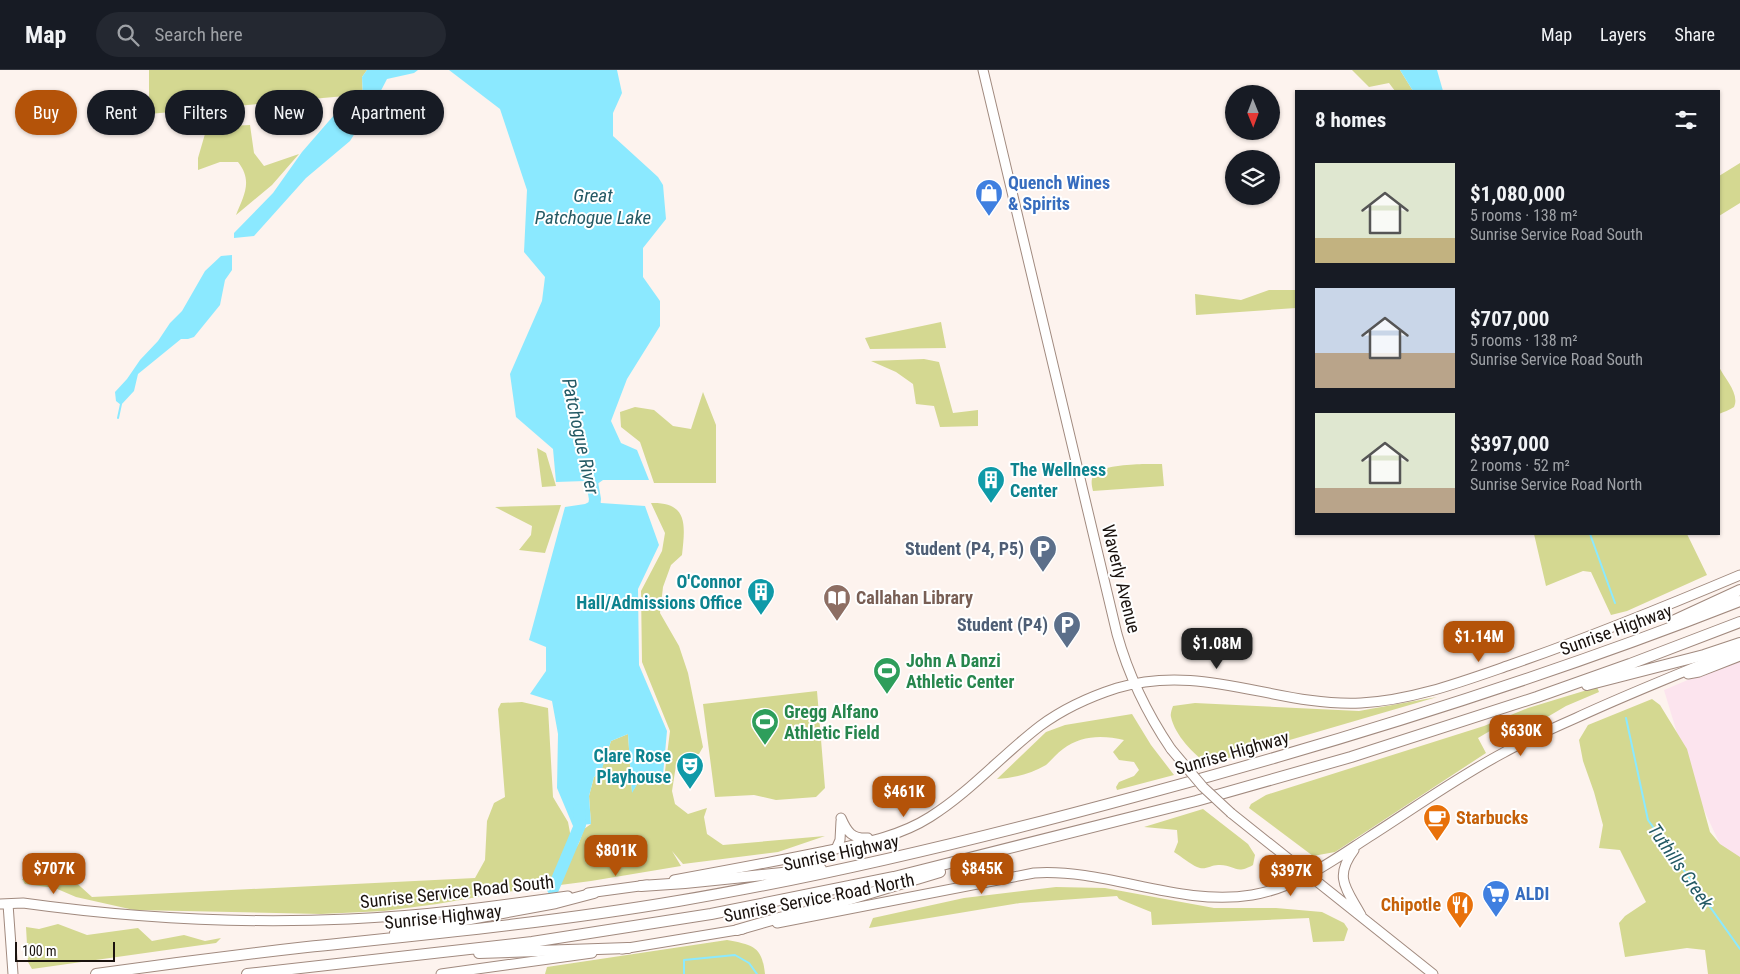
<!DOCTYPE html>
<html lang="en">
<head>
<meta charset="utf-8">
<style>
  body { margin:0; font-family:"Roboto Condensed",sans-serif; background:#242831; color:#f1f3f6; height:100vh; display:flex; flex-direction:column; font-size:19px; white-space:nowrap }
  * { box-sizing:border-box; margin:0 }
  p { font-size:16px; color:#9ea1a6 }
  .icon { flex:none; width:28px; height:28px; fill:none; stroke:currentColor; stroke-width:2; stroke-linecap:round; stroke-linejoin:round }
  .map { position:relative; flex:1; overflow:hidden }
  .sheet { position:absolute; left:1295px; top:20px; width:425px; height:445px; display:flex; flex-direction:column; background:#171b24; border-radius:0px; box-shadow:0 1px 4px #0004 }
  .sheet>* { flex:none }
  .guide { position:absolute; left:15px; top:20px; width:475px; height:45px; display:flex; gap:10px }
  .needle { width:32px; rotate:179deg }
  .buttons { position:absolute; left:1225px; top:15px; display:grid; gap:10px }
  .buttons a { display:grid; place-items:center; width:55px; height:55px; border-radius:50%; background:#171b24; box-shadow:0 1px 4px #0004; font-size:25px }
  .scale { position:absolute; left:15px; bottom:12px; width:100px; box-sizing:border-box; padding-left:5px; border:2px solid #1a120e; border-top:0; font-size:14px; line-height:18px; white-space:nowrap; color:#1a120e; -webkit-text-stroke:4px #fff; paint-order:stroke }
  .price { position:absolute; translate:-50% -42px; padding:0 11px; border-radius:10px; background:#b45309; color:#fff; font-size:16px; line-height:32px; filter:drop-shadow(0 1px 2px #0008) }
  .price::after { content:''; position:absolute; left:50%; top:30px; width:15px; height:11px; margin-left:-8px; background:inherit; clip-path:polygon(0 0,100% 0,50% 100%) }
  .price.current { background:#222; color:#fff }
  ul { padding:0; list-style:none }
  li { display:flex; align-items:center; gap:15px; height:125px; padding:0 20px }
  li span { display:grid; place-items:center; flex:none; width:140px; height:100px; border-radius:0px; color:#555 }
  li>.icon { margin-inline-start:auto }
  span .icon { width:60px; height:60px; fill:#fffc; stroke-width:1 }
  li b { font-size:21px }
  h2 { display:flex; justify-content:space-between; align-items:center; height:60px; padding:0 20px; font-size:21px }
  .tag { padding:0 18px; border-radius:22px; background:#171b24; box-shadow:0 1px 4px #0004; font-size:18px; line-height:45px }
  .tag.current { background:#b45309; color:#fff }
  header { display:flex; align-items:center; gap:30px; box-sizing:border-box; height:70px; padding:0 25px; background:#171b24; border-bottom:1px solid #363941 }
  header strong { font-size:24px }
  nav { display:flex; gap:28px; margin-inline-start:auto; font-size:18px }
  .search { width:350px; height:45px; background:#242831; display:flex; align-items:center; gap:12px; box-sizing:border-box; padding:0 18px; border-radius:28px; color:#9ea1a6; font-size:19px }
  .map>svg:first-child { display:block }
  .commercial { fill:#fce4ee }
  .green { fill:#d4d891 }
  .water { fill:#8be9ff }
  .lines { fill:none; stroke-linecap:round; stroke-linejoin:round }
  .stream { stroke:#8be9ff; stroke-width:2 }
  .river { stroke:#8be9ff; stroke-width:12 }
  .major-casing { stroke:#a18a7f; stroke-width:11 }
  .highway-casing { stroke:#a18a7f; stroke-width:12 }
  .major { stroke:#fff; stroke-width:9 }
  .highway { stroke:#fff; stroke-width:10 }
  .major-bridge-casing { stroke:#a18a7f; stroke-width:11; stroke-linecap:butt }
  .major-bridge { stroke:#fff; stroke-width:9 }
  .labels { text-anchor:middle; stroke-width:4; stroke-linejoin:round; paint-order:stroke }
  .shop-label { font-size:18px; font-weight:bold; fill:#366cbe; stroke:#fff; text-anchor:start }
  .culture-label { font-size:18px; font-weight:bold; fill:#0d838f; stroke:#fff; text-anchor:end }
  .service-label { font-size:18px; font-weight:bold; fill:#4e5e75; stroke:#fff; text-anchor:end }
  .street-label { font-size:18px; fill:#1a120e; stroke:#fff }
  .education-label { font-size:18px; font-weight:bold; fill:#785e54; stroke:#fff; text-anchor:start }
  .leisure-label { font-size:18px; font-weight:bold; fill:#27864d; stroke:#fff; text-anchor:start }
  .food-label { font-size:18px; font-weight:bold; fill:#c56008; stroke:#fff; text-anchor:start }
  .water-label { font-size:19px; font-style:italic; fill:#245a65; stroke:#fff }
</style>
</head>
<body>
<header>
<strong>Map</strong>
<div class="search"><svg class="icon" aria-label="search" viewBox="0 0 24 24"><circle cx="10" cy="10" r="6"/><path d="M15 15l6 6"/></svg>Search here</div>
<nav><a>Map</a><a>Layers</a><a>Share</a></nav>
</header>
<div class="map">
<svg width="1740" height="904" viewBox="0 0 1740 904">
  <rect width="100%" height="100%" fill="#fdf3ee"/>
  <path class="commercial" d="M1740 588V792L1723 781 1693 716 1664 620Z"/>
  <path class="green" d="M149 0H367L362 7 363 28 374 34 368 48 348 41 335 44 344 33 345 26 149 44Z
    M1352 0H1400L1413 21H1395L1389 13 1369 17Z
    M250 55 254 83 264 96 299 84 272 115 236 145C244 125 253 111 238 92H220L198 100V88L207 57Z
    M1740 93V133L1719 146V106Z
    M1269 220H1296V238L1196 245 1195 224 1241 230Z
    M941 252 946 278 870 279 865 268Z
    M924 289 939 292 953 343 978 340V356L940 357 934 336 916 334 913 314 896 302 871 291Z
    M1719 297C1725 309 1740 324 1734 337 1730 340 1723 342 1719 344Z
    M703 322 716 355V413H654L640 372 621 357 620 342 635 337 654 340 673 356 691 359Z
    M537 378 546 383 556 416 542 417Z
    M1142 394H1162L1164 416 1093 421C1092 416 1090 410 1094 405 1101 395 1130 395 1142 394Z
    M651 433C689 432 685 456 682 485L671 495 663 517 660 543 679 576 688 603 703 677 699 684 687 688 676 695 672 721 675 734 688 744 707 738 704 747 707 764 723 775 825 766 778 782 683 794 672 781 681 796 591 811 506 822 437 834 384 841 321 844 134 840 76 827 55 818 25 814 22 809 70 799 71 808 92 827 475 808 485 790 487 751 494 733 505 727 498 639 501 633 522 632 548 638 553 727 568 752 571 768 559 792 555 814 579 773 584 759 591 754 589 726 594 707 601 701 611 671 628 664 632 722 645 701 650 702 655 713 664 709 670 661 642 592 641 521 662 481 665 463Z
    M561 435 545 483 519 480 531 465 532 456 495 437Z
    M1534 464H1687L1707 505 1627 541 1611 545 1591 502 1583 501 1546 516Z
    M1597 617 1599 622 1566 636 1544 649 1495 658 1478 668 1486 683 1335 782 1313 786 1249 738 1251 734 1266 725 1484 656 1528 638Z
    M817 621 825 718 816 727 776 730 754 725 715 727 703 634Z
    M1437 627 1208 694C1193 684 1175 665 1171 647 1170 644 1172 639 1173 636L1195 633 1359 641Z
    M1652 629 1660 635 1687 679 1710 762 1720 774 1740 787V904H1708L1705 880 1687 878 1625 887 1619 853 1625 846 1646 832 1620 780 1599 778 1603 755 1594 722 1583 691 1579 670 1588 655Z
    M1132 644 1151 675 1174 705 1117 720 1116 717 1119 712 1134 706 1139 700 1134 692 1119 690 1113 682 1124 670C1103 665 1081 665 1063 679 1057 683 1052 690 1046 695 1031 704 1014 708 997 709L1046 662 1065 655Z
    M1203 739 1248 774 1255 785 1253 795C1236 805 1235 795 1220 795 1211 794 1206 801 1197 797 1190 794 1182 787 1174 782L1178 772 1177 760 1144 757Z
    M1056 817 1105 818 1214 838H1276L1322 842 1344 853 1348 859 1344 871 1313 872 1309 848 1152 855 1151 842 1119 829 1117 826 1020 833 869 858 873 848 964 828Z
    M58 854 87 865 138 858 152 871 184 865 205 871 221 868 216 873 32 899 28 892 26 857 39 859Z
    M727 870C753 875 762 876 765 904H545L547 897Z"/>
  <path class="water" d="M367 0H418L414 3 387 9 374 34 363 28 362 7Z
    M449 0H617L622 23 613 43V66L658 107 663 115 666 149 643 178V207L660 231V256L627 309 611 351 621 373 637 380 649 410H603L593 417 585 411 556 412 553 379 516 347 510 304 542 231 545 207 524 182 527 120 500 39Z
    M1400 0H1437L1443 21H1413Z
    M348 41 365 47 350 71 306 108 254 166 234 168V163L273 123 302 82 335 44Z
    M232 185V200L225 210 220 235 194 267 188 269H181L138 304 134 321 121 335 116 331 115 322 127 309 140 290 158 271 170 253 182 241 205 201 221 186Z
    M595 429 601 433 645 436 659 475 638 519 639 595 667 661 663 705 645 701 632 723 628 664 611 671 601 702 594 707 589 726 591 754 573 756 557 718 558 664 552 631 530 624 546 601V577L529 570 565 437 585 434Z"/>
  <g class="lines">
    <path class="stream" d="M358 45 370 29
      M118 348 121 334
      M1590 464 1615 533
      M1626 648 1648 750 1740 879
      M684 904V890L735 885 749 893 757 904"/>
    <path class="river" d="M590 401 595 429 593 445
      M553 819 580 755 579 740"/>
    <defs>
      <path id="major" d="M983 0 1117 564C1129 607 1146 642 1171 679
        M1688 604 1699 602 1740 586
        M1231 743 1433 904
        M841 748C847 762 852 769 868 768
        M836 779 840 770 841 751
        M1354 780C1333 808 1347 819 1361 845
        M674 810C723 801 772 792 821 782 858 774 897 768 930 747 970 722 1002 685 1040 656 1063 639 1089 627 1117 618 1203 592 1276 637 1361 633 1413 630 1461 612 1510 595 1588 568 1664 537 1740 505
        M588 823 647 815
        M0 834 23 833C131 848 240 854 349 849 422 846 495 836 568 826
        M8 834 13 904
        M777 853 1034 803C1107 798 1178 837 1252 825 1296 818 1332 791 1369 767 1413 739 1456 708 1503 683 1526 670 1551 659 1576 648 1630 623 1685 601 1740 579
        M622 879 743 859
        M441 904 592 883"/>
      <path id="highway" d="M1675 550 1740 520
        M1587 615 1704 585 1740 573
        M641 816 685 813 821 799
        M737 860 779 848 811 841 940 802
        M395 863 556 833 594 823
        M479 883 628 878
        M96 904C166 894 236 885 307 877 431 864 555 852 678 831 832 805 983 768 1134 727 1339 672 1542 609 1740 531
        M247 904 532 872 711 844 894 807 1196 731 1351 687 1537 627 1630 594 1740 552"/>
    </defs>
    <use href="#major" class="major-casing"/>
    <use href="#highway" class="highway-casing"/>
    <use href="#major" class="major"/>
    <use href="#highway" class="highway"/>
    <defs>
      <path id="major-bridge" d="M1171 679 1203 717 1231 743"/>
    </defs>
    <use href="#major-bridge" class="major-bridge-casing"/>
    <use href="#major-bridge" class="major-bridge"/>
  </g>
  <defs>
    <symbol id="shop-pin" viewBox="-11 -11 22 30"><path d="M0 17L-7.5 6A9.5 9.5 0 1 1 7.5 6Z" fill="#3f7fe0" stroke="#fff"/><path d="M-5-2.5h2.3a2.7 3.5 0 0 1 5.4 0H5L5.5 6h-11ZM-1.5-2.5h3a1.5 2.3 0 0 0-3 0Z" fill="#fff"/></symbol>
    <symbol id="building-pin" viewBox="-11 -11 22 30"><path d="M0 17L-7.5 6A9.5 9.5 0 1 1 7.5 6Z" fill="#0f9aa8" stroke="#fff"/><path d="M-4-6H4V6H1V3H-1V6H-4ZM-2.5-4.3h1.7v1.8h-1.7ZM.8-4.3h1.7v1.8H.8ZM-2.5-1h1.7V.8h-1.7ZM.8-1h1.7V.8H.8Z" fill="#fff"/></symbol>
    <symbol id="parking-pin" viewBox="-11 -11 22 30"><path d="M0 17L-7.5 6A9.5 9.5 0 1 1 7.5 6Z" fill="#5c6f8a" stroke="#fff"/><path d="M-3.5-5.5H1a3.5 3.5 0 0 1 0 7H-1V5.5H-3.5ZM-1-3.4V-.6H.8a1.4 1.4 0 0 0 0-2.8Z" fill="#fff"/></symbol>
    <symbol id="library-pin" viewBox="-11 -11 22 30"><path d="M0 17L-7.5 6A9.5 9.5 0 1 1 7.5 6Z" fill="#8d6e63" stroke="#fff"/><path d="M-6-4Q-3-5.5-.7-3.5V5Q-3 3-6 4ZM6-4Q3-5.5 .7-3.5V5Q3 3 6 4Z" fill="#fff"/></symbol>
    <symbol id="stadium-pin" viewBox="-11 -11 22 30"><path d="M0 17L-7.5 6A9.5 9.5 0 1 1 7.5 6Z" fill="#2e9e5b" stroke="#fff"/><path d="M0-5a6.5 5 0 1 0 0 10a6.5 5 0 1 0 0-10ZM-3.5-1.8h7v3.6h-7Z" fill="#fff"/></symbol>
    <symbol id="theatre-pin" viewBox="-11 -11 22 30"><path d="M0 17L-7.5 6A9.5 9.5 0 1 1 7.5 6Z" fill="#0f9aa8" stroke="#fff"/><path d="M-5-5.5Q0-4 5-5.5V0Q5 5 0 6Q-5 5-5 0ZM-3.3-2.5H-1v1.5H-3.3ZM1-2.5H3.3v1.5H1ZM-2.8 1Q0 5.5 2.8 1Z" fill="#fff"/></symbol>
    <symbol id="cafe-pin" viewBox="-11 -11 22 30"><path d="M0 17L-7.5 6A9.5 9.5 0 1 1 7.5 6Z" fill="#e8710a" stroke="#fff"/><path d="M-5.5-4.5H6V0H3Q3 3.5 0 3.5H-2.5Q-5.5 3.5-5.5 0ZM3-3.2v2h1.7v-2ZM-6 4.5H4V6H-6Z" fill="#fff"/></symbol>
    <symbol id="supermarket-pin" viewBox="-11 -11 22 30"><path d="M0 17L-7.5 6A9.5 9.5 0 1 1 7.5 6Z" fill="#3f7fe0" stroke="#fff"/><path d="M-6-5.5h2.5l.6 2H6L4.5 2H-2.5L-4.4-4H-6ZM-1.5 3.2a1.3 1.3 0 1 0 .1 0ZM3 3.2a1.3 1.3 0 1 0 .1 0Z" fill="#fff"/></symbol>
    <symbol id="restaurant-pin" viewBox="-11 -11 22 30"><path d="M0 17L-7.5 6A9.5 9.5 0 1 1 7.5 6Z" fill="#e8710a" stroke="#fff"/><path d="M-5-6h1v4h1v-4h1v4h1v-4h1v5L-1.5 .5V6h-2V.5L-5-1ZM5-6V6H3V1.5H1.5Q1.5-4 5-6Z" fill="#fff"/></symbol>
  </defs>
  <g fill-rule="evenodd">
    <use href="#shop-pin" x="973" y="107" width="32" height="43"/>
    <use href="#building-pin" x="975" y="394" width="32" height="43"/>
    <use href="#parking-pin" x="1027" y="463" width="32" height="43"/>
    <use href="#building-pin" x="745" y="506" width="32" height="43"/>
    <use href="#library-pin" x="821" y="512" width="32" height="43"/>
    <use href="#parking-pin" x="1051" y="539" width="32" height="43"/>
    <use href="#stadium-pin" x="871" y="585" width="32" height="43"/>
    <use href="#stadium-pin" x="749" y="636" width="32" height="43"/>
    <use href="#theatre-pin" x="674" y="680" width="32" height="43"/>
    <use href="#cafe-pin" x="1421" y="732" width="32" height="43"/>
    <use href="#supermarket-pin" x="1480" y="808" width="32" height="43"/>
    <use href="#restaurant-pin" x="1444" y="819" width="32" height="43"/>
  </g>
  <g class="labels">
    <g class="shop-label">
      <text x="1008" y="119">Quench Wines<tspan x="1008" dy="21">&amp; Spirits</tspan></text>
      <text x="1515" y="830">ALDI</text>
    </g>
    <g class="culture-label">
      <text x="1010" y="406" text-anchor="start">The Wellness<tspan x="1010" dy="21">Center</tspan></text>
      <text x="742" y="518">O'Connor<tspan x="742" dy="21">Hall/Admissions Office</tspan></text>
      <text x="671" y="692">Clare Rose<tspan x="671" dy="21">Playhouse</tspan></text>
    </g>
    <g class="service-label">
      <text x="1024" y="485">Student (P4, P5)</text>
      <text x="1048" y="561">Student (P4)</text>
    </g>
    <g class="street-label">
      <text transform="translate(1121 509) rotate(76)" y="6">Waverly Avenue</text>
      <text transform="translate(1616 560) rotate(-20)" y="6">Sunrise Highway</text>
      <text transform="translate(1232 683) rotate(-16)" y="6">Sunrise Highway</text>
      <text transform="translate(841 783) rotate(-12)" y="6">Sunrise Highway</text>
      <text transform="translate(457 822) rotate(-6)" y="6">Sunrise Service Road South</text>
      <text transform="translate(819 828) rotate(-11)" y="6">Sunrise Service Road North</text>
      <text transform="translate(443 847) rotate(-6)" y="6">Sunrise Highway</text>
    </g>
    <g class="education-label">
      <text x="856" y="534">Callahan Library</text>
    </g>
    <g class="leisure-label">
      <text x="906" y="597">John A Danzi<tspan x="906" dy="21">Athletic Center</tspan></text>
      <text x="784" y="648">Gregg Alfano<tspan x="784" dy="21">Athletic Field</tspan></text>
    </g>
    <g class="food-label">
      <text x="1456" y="754">Starbucks</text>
      <text x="1441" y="841" text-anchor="end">Chipotle</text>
    </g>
    <g class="water-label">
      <text x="593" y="132">Great<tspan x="593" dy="22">Patchogue Lake</tspan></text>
      <text transform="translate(581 366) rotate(78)" y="7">Patchogue River</text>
      <text transform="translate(1681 796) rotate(55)" y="7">Tuthills Creek</text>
    </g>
  </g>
</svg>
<div class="buttons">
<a><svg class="needle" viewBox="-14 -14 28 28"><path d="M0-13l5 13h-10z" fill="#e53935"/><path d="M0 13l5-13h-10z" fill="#9ea1a6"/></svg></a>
<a><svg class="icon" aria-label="layers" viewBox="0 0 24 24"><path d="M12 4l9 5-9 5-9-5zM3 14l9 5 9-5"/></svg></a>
</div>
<div class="scale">100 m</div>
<b class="price" style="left:1479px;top:593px">$1.14M</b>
<b class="price current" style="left:1217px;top:600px">$1.08M</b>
<b class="price" style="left:1521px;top:687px">$630K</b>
<b class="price" style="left:904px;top:748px">$461K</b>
<b class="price" style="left:616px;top:807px">$801K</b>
<b class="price" style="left:54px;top:825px">$707K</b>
<b class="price" style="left:982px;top:825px">$845K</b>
<b class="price" style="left:1291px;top:827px">$397K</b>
<div class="guide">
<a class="tag current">Buy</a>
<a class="tag">Rent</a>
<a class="tag">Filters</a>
<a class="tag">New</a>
<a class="tag">Apartment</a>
</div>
<section class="sheet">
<h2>8 homes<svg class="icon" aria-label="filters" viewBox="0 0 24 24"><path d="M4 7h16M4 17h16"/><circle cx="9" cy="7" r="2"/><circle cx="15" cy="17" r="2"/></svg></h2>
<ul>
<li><span style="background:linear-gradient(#dfe7d0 75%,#c2b280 0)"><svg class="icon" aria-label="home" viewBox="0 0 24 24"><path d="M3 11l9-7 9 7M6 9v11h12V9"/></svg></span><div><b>$1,080,000</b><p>5 rooms · 138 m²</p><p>Sunrise Service Road South</p></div></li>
<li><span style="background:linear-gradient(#c9d6e8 65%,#b9a48a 0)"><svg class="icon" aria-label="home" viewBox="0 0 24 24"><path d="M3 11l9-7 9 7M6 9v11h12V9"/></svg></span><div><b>$707,000</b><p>5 rooms · 138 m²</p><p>Sunrise Service Road South</p></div></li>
<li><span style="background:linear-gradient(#dfe7d0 75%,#b9a48a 0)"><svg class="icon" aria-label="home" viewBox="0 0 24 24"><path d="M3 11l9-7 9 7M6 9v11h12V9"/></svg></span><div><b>$397,000</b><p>2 rooms · 52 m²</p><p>Sunrise Service Road North</p></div></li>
</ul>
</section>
</div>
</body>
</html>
